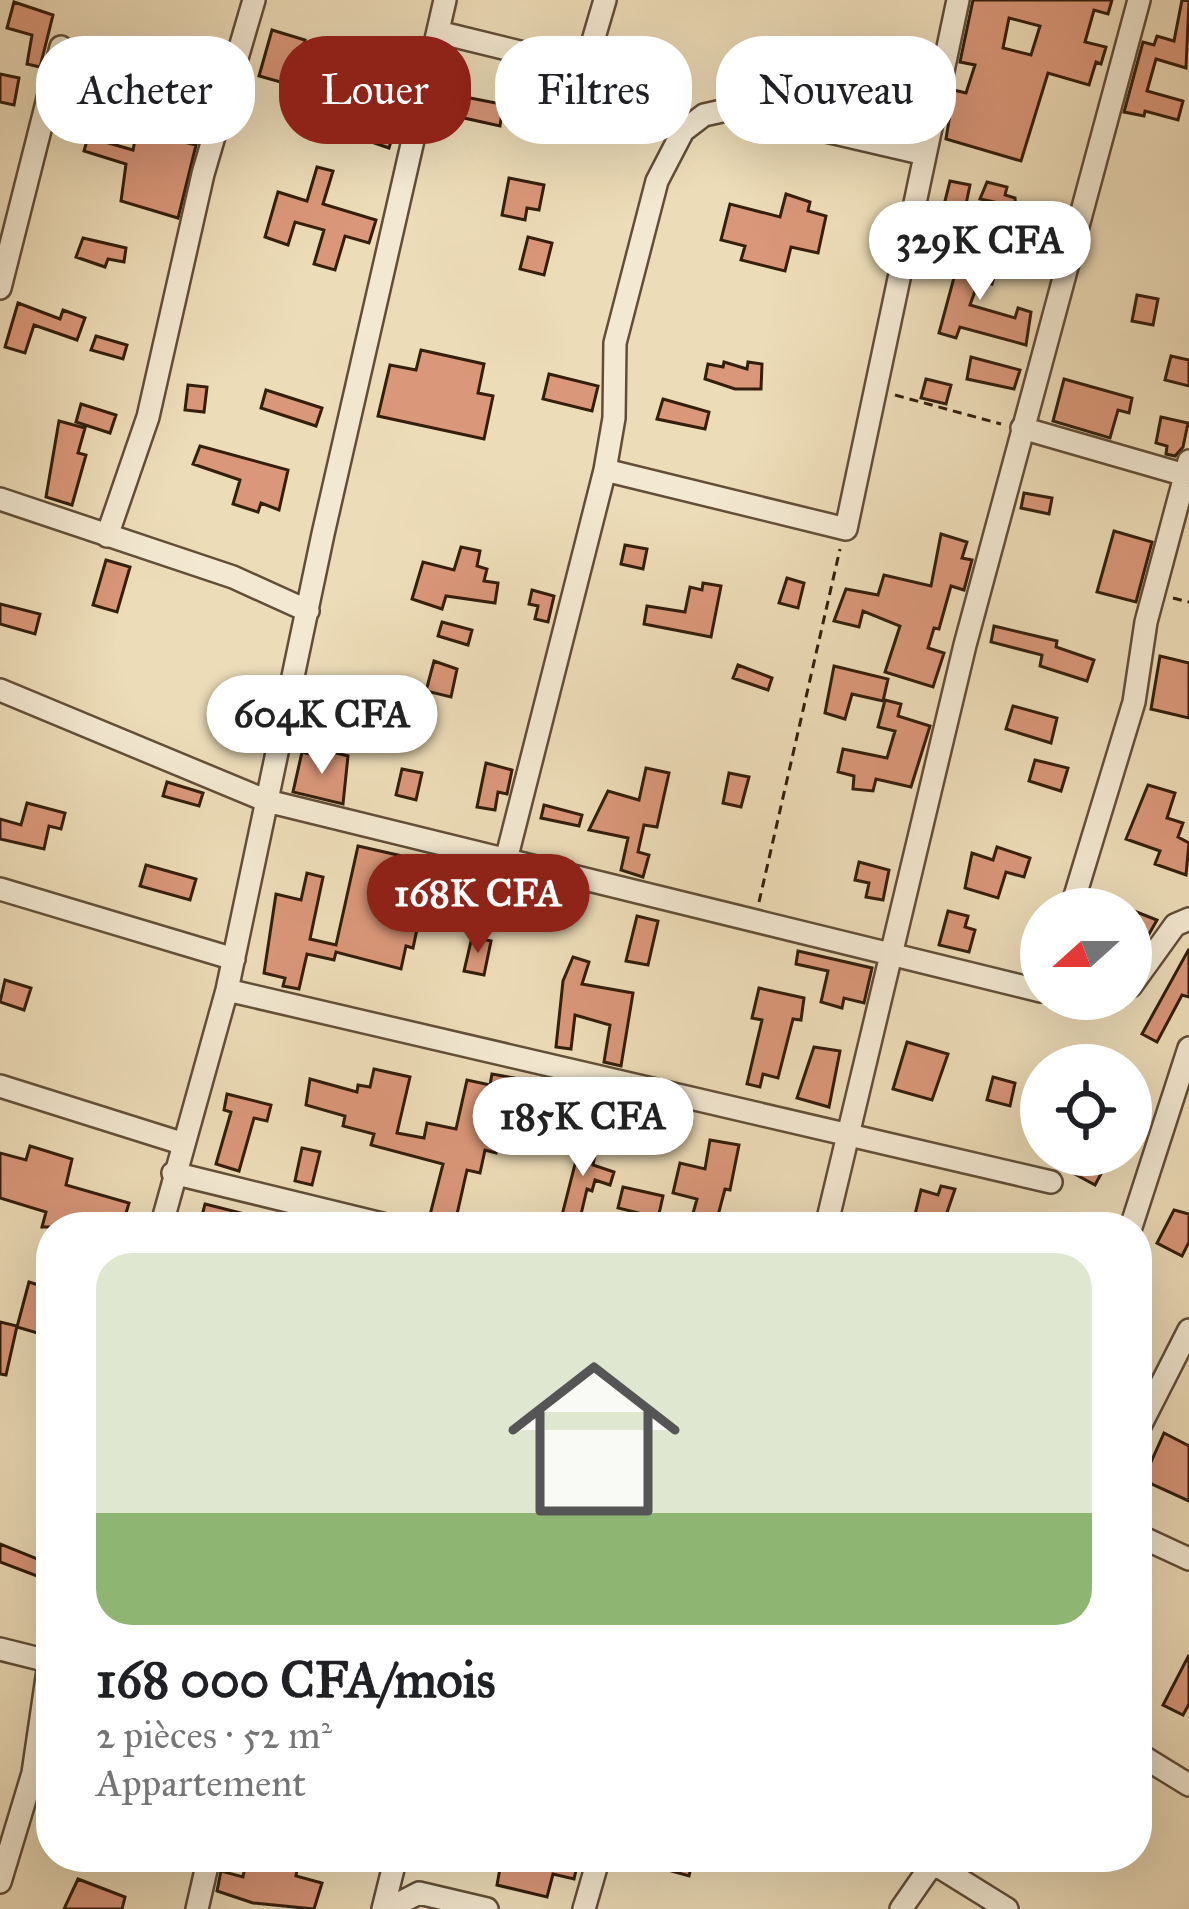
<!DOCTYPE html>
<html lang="fr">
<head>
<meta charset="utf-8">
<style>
  body { margin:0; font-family:"IM FELL Great Primer",serif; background:#f2f2f2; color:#202124; height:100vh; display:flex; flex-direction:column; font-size:45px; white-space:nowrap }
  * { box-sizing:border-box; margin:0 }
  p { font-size:39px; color:#757577 }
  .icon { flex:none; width:66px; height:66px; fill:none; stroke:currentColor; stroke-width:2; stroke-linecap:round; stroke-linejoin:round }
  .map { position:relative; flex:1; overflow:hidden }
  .details { position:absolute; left:36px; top:1212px; width:1116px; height:660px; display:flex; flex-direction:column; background:#fff; border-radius:48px; box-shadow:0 12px 48px #0002 }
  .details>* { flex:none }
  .guide { position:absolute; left:36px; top:36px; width:1119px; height:108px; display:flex; gap:24px }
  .needle { width:78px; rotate:249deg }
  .fabs { position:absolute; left:1020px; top:888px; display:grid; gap:24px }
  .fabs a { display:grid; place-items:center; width:132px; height:132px; border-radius:50%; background:#fff; box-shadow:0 12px 48px #0002; font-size:60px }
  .price { position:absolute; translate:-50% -102px; padding:0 27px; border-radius:42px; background:#fff; color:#222; font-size:39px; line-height:78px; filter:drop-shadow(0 3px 6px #0008) }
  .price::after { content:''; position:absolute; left:50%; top:72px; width:36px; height:27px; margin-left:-18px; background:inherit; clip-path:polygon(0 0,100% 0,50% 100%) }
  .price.on { background:#8f2418; color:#fff }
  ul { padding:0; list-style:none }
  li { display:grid; align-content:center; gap:24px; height:636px; padding:0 60px }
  li span { display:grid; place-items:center; height:372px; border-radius:36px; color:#555 }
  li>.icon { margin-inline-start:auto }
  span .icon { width:216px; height:216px; fill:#fffc; stroke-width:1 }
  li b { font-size:51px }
  .tag { padding:0 42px; border-radius:48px; background:#fff; box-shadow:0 12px 48px #0002; font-size:42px; line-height:108px }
  .tag.on { background:#8f2418; color:#fff }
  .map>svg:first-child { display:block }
  .building { fill:#da9779; stroke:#341e0c; stroke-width:3; fill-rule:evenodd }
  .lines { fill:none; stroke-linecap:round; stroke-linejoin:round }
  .minor-casing { stroke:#624e37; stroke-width:26 }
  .path { stroke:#341e0c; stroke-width:3; stroke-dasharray:9 6; stroke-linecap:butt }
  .minor { stroke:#f3e8d1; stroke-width:21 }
</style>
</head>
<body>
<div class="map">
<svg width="1189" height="1909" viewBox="0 0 1189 1909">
  <rect width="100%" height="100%" fill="#eddcb8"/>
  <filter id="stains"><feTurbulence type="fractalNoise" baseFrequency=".00167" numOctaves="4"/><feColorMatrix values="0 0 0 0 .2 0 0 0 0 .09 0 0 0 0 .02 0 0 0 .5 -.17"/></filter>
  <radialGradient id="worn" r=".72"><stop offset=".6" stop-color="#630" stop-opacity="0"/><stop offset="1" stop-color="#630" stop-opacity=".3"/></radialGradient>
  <path class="building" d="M973 0H1112L1108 14 1094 10 1085 42 1106 47 1101 64 1096 62 1089 85 1048 73 1021 161 946 139 954 90 966 93 975 65 960 62ZM1009 18 1040 26 1031 55 1003 48Z
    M1182 0 1189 1 1186 68 1156 59 1147 91 1183 101 1178 120 1145 111 1144 116 1124 112 1143 42 1154 45 1157 36 1174 41Z
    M14 2 53 15 40 67 27 64 32 35 7 28Z
    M272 30 305 40 291 85 259 76Z
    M339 59 380 71 371 114 397 122 389 148 322 125Z
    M0 74 19 78 14 105 0 102Z
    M511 78 525 81 517 122 501 119 500 126 455 116 460 96 506 105Z
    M879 81 912 91 908 103 916 105 909 135 869 126Z
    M137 130 196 145 178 218 121 201 126 164 84 151 88 137 133 150Z
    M317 167 333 171 323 204 376 220 369 243 345 236 335 270 314 264 324 230 295 222 288 245 265 237 278 192 307 201Z
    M509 178 544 185 539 210 527 208 525 220 502 215Z
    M950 181 970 185 962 223 941 217Z
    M987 182 1007 187 1005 195 1015 198 1017 221 1054 232 1050 248 987 230 994 202 980 199Z
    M786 194 810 202 808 211 826 216 818 253 791 247 785 271 741 260 745 246 721 240 730 204 780 217Z
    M528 237 552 243 544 275 520 269Z
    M83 238 126 248 124 262 108 259 105 267 76 257Z
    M962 248 999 259 992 284 979 280 970 305 1015 318 1018 308 1031 312 1026 345 960 327 956 338 939 333Z
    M1137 295 1158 299 1153 325 1132 321Z
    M18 303 60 319 63 310 85 318 77 340 34 325 25 353 5 347Z
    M96 336 127 345 123 359 91 350Z
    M421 350 484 364 478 393 493 396 484 439 378 416 390 365 416 370Z
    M1171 356 1189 360V386L1165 380Z
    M971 357 1020 370 1014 389 967 379Z
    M724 362 747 369 748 362 762 364 761 389H735L705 379 708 364 723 367Z
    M549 374 598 386 592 411 543 399Z
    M926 379 951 385 946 404 921 398Z
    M1064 379 1132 398 1129 413 1118 410 1110 438 1053 421Z
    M188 385 207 387 204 412 185 410Z
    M266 390 322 408 316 426 261 408Z
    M663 399 709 412 705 429 657 419Z
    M81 404 116 415 110 433 76 422Z
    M1161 417 1188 423 1183 447 1175 456 1166 454 1167 446 1156 443Z
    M59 421 85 428 78 453 86 455 72 505 46 497Z
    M200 446 288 470 279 510 261 503 258 512 233 504 240 480 193 464Z
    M1024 493 1052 498 1049 514 1021 508Z
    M1114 531 1152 542 1136 602 1097 592Z
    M941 534 967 542 962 558 972 560 964 590 951 586 939 629 934 628 928 648 944 653 933 687 885 672 900 626 863 611 859 627 834 621 846 589 878 595 884 575 931 586Z
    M625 545 647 549 643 569 621 564Z
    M461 547 480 551 477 566 487 569 484 581 498 583 495 603 446 596 442 609 412 599 423 562 454 570Z
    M106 560 130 567 117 612 93 605Z
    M787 578 804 583 798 608 779 603Z
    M703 583 721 586 711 637 644 624 647 606 685 612 690 587 702 590Z
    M532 590 554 596 548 622 535 619 538 606 529 604Z
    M0 604 40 614 35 634 0 624Z
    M442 622 472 630 468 645 438 636Z
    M994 626 1057 641 1056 647 1094 660 1087 681 1040 666 1042 655 991 642Z
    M1160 656 1189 663V718L1151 709Z
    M434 661 457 669 451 697 426 691Z
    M738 665 772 678 768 690 733 678Z
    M834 666 888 679 883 701 852 694 845 719 825 713Z
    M885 700 901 704 898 716 930 726 911 787 876 779 873 791 853 789 854 776 838 772 843 749 887 758 895 731 878 727Z
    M1013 706 1057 718 1051 743 1006 729Z
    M302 752 330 759 332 752 348 756 343 804 293 792Z
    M1035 760 1068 768 1061 791 1029 781Z
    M486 763 512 770 507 794 498 792 495 810 477 807Z
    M646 768 669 773 657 827 644 825 638 852 649 855 643 877 621 870 628 838 589 830 608 791 639 800Z
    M402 769 422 773 416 800 396 795Z
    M729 773 749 777 741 807 723 803Z
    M167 782 203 793 199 806 163 796Z
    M1148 785 1175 793 1167 818 1183 823 1178 837 1189 843 1186 875 1155 864 1160 851 1126 839Z
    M27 803 65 813 61 829 49 826 44 849 0 839V819L21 825Z
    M544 805 582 815 579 826 541 818Z
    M358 846 415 859 407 897 423 901 413 948 406 946 401 969 336 952 334 960 307 954 299 989 283 986 285 978 264 973 276 894 301 900 307 873 323 877 310 939 336 945Z
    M997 847 1030 858 1024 877 1006 872 998 898 965 888 972 853 993 860Z
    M859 862 889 870 883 900 866 897 869 883 855 880Z
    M146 865 196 879 190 900 140 886Z
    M948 911 968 916 965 927 975 930 969 952 939 945Z
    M1134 911 1157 920 1144 943 1131 938Z
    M637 916 658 921 648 965 626 961Z
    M472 937 491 941 484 975 464 971Z
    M1189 949V997L1182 995 1157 1042 1142 1034Z
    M798 951 872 968 864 1003 844 998 842 1008 821 1002 828 971 796 964Z
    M573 957 589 962 582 984 633 993 621 1066 604 1062 610 1025 575 1015 571 1049 556 1047 563 981Z
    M5 980 31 988 24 1010 0 1002Z
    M759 988 804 998 801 1020 793 1019 778 1078 763 1074 760 1087 747 1084 762 1020 752 1018Z
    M907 1042 948 1054 932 1100 893 1089Z
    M814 1047 840 1051 829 1107 797 1098Z
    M374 1069 410 1077 397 1133 424 1138 427 1123 456 1129 467 1080 490 1085 492 1074 514 1078 496 1153 485 1150 480 1173 467 1170 455 1223 430 1215 443 1164 371 1145 374 1134 343 1126 345 1116 306 1105 310 1079 357 1092 358 1085 370 1087Z
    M993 1077 1015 1083 1010 1106 987 1100Z
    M227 1094 271 1105 267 1121 254 1118 239 1171 216 1164 231 1112 224 1110Z
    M584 1129 600 1132 593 1165 614 1172 610 1185 595 1180 592 1191 587 1189 578 1227H559Z
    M710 1140 739 1145 730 1190 725 1189 716 1223 692 1217 697 1199 673 1193 680 1163 705 1169Z
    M30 1146 72 1159 66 1185 129 1203 122 1227H42L46 1212 0 1198V1153L26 1160Z
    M302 1148 320 1152 312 1185 295 1181Z
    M1080 1155 1108 1161 1095 1185 1071 1172Z
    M941 1186 955 1189 942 1227H912L921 1190 938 1195Z
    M623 1187 663 1196 656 1227H640L643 1214 618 1208Z
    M205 1204 245 1214 242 1227H199Z
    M1174 1210 1189 1214V1242L1182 1256 1157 1243Z
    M29 1282 51 1289V1337L17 1327Z
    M0 1322 17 1326 6 1375 0 1374Z
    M1164 1433 1189 1446V1501L1143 1480Z
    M0 1544 50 1564 45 1579 0 1562Z
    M1189 1655V1704L1183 1715 1163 1705Z
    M247 1857 298 1864 296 1876 322 1883 314 1909 253 1903 217 1891 221 1871 243 1877Z
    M502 1857H542L577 1866 574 1879 553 1874 547 1897 497 1885Z
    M636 1857H670L692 1863 689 1876 636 1861Z
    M78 1879 125 1897 122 1909H64Z"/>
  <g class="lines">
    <defs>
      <path id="minor" d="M438 32 585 68 683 131
        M585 68 605 0
        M0 288 61 47
        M1022 428 1185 475
        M605 470 846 529 958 0
        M0 499 233 577 308 611
        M107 536 148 417 203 174 254 0
        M0 690 267 801 1041 991
        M506 860 605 470 614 418 615 343 657 181 683 131 704 115 731 109 925 154
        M0 889 234 959
        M1071 909 1134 702 1146 622 1189 461
        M1131 986 1175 925 1189 919
        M227 990 1051 1182
        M1074 999H1109
        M0 1086 181 1143
        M173 1173 394 1227
        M161 1227 227 990 323 534 445 0
        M826 1227 965 645 1139 0
        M1131 1227 1189 1048
        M1137 1432 1189 1330
        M1137 1535 1189 1559
        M0 1649 48 1661
        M1137 1753 1189 1785
        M0 1882 33 1773 51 1650
        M197 1909 209 1857
        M383 1909 396 1857
        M388 1909 419 1893 487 1909
        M584 1909 599 1857
        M901 1909 933 1863 1007 1909"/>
    </defs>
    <use href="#minor" class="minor-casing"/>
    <path class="path" d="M895 395 1001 424
      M1173 598 1189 602
      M759 902 840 549"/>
    <use href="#minor" class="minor"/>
  </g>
  <rect width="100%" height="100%" filter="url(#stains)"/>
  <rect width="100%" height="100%" fill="url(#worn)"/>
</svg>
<div class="fabs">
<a><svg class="needle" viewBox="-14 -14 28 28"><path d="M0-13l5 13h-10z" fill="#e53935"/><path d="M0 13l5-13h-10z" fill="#757577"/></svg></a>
<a><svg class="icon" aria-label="locate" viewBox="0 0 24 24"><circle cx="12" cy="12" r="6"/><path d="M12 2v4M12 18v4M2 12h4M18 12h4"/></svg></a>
</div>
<b class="price" style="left:980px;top:303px">329K CFA</b>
<b class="price" style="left:322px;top:777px">604K CFA</b>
<b class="price on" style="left:478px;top:956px">168K CFA</b>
<b class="price" style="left:583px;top:1179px">185K CFA</b>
<div class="guide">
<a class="tag">Acheter</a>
<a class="tag on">Louer</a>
<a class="tag">Filtres</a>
<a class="tag">Nouveau</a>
</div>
<section class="details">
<ul>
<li><span style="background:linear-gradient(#dfe7d0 70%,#8fb573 0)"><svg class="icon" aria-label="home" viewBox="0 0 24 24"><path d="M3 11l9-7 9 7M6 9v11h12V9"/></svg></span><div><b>168 000 CFA/mois</b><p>2 pièces · 52 m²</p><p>Appartement</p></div></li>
</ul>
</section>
</div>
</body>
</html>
